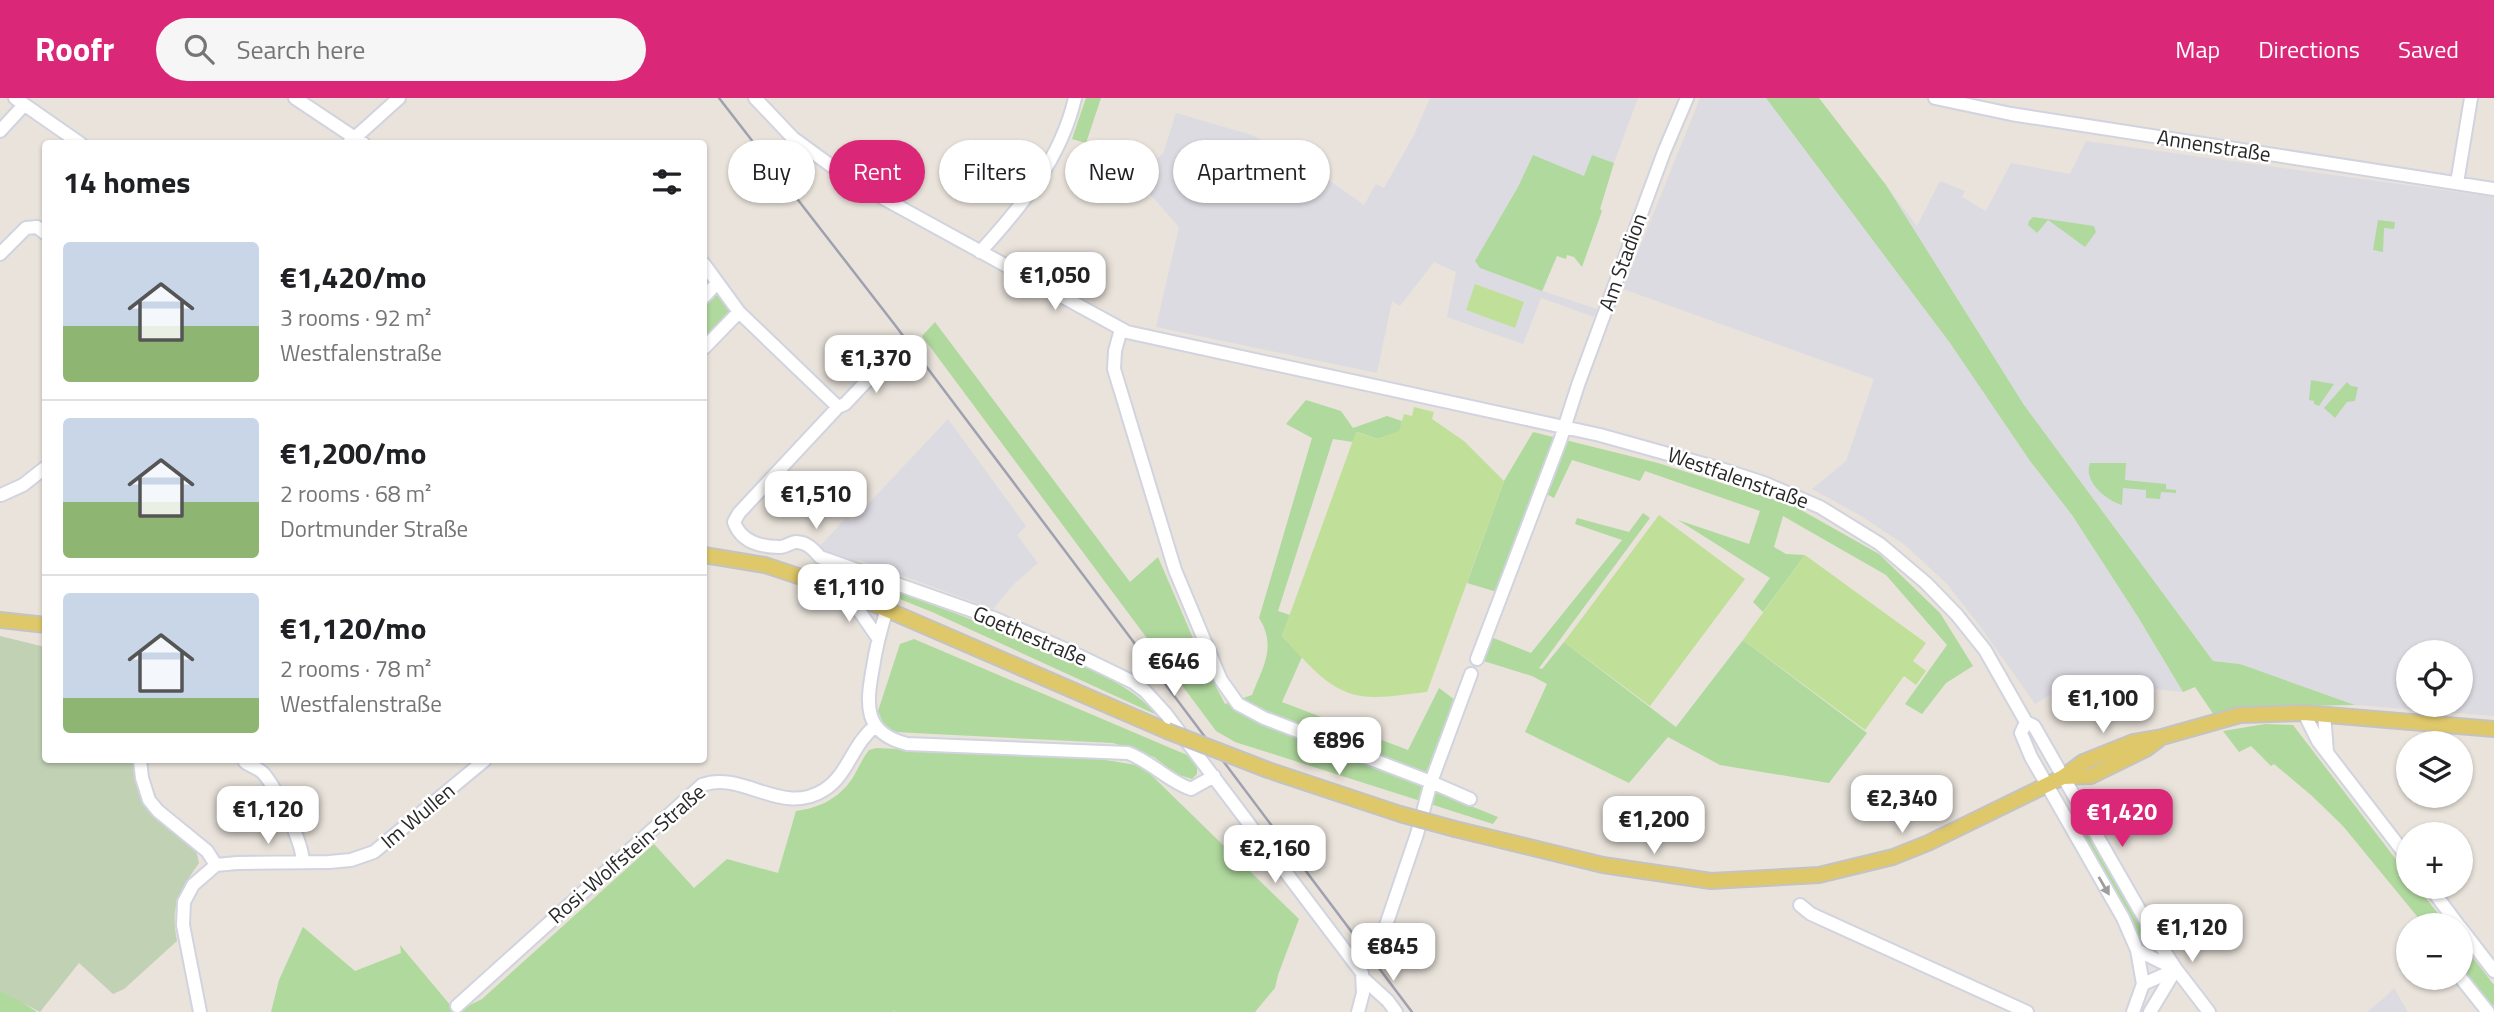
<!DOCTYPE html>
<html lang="en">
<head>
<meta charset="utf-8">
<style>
  body { margin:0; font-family:"Titillium Web",sans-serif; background:#f6f6f6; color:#202124; height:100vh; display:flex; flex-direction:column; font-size:26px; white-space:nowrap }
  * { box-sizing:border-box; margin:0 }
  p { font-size:23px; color:#757577 }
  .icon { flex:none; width:38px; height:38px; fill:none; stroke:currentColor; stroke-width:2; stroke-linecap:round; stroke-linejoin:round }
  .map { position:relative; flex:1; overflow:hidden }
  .sheet { position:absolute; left:42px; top:42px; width:665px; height:623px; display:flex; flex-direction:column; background:#fff; border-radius:7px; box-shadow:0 2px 5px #0004 }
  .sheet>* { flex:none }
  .banner { position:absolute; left:728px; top:42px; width:665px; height:63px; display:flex; gap:14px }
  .tools { position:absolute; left:2396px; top:542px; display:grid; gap:14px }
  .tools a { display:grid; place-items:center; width:77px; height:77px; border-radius:50%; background:#fff; box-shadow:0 2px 5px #0004; font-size:35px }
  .price { position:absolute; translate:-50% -60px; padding:0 16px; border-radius:14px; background:#fff; color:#222; font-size:23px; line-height:46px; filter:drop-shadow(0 2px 4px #0008) }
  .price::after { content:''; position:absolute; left:50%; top:42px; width:21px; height:16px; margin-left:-10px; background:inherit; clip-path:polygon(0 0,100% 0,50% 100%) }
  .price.current { background:#db2777; color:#fff }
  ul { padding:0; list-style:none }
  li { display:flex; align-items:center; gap:21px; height:175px; padding:0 21px }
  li+li { border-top:2px solid #e0e0e0 }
  li span { display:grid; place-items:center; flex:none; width:196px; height:140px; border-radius:7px; color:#555 }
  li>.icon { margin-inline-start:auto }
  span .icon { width:84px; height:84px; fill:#fffc; stroke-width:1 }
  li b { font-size:30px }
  h2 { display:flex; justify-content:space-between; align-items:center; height:84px; padding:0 21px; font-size:30px }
  .chip { padding:0 24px; border-radius:32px; background:#fff; box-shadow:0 2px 5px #0004; font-size:24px; line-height:63px }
  .chip.current { background:#db2777; color:#fff }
  header { display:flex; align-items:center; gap:42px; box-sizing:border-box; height:98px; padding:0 35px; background:#db2777; color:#fff }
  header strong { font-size:33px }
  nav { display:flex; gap:38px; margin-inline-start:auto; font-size:24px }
  .search { width:490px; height:63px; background:#f6f6f6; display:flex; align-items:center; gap:18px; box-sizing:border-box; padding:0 24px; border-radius:38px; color:#757577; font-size:26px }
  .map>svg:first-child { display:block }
  .industrial { fill:#dddbe2; fill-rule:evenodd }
  .green { fill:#b0d99e }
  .cemetery { fill:#c1d1b4 }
  .pitch { fill:#c0e09a }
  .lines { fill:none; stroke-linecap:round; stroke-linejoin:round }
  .minor-casing { stroke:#d1d3df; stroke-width:16 }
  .major-casing { stroke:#c3c3c3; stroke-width:18 }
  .minor { stroke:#fff; stroke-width:12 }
  .major { stroke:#dfc86a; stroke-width:14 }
  .rail { stroke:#9fa1b0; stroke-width:2.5 }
  .major-bridge-casing { stroke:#c3c3c3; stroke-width:18; stroke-linecap:butt }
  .major-bridge { stroke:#dfc86a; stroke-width:14 }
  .oneway { fill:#9e9e9e }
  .labels { text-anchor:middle; stroke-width:5; stroke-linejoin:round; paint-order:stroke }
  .street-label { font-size:21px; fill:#282828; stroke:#fff }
</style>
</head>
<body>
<header>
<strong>Roofr</strong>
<div class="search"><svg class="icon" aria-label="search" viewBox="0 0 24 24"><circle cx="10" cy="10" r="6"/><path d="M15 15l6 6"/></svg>Search here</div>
<nav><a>Map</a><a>Directions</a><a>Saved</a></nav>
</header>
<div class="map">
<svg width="2494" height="914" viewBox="0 0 2494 914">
  <rect width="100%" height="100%" fill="#e9e3db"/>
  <path class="industrial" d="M1430 0H1638L1614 65 1593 58 1543 193 1597 211 1594 219 1541 200 1523 246 1447 219 1456 174 1434 164 1400 208 1392 203 1377 275 1156 229 1179 129 1133 77 1163 56 1176 15 1252 37 1306 66 1364 107 1376 86 1384 90 1414 37Z
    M1700 0H1766L1950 245 2030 363 2072 417 2138 519 2183 594 2072 583 2035 606 1979 527 1946 485 1905 447 1861 418 1812 391 1846 363 1874 281 1623 191Z
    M2086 43 2494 99V618L2355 607 2240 566 2213 563 2024 307 1886 87 1917 128 1940 83 1965 93 1962 99 1986 113 2011 65 2070 76ZM2408 555H2460V607H2408Z
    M948 321 1026 428 1017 437 1038 465 1013 487 993 511 860 462 855 463 825 453 820 448 846 420 852 423Z
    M2394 890 2408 914H2367L2387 897Z"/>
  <path class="green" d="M1086 0H1101L1086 45 1072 41Z
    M1766 0H1819L1886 87 2024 307 2213 563 2240 566 2355 607 2243 609 2214 617 2195 589 2183 594 2138 519 2072 417 2030 363 1950 245Z
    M1533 57 1584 78 1592 57 1614 65 1600 111 1602 113 1582 169 1574 159 1567 157 1566 161 1557 158 1542 193 1480 170 1475 163 1518 89Z
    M2033 119 2094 128 2096 134 2085 149 2048 122 2037 135 2028 127 2029 123Z
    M2378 122 2395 124 2394 131 2384 130 2383 154 2373 152Z
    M716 196 731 212V218L704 247V203L710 197Z
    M935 224 1130 484 1158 459 1205 568 1225 606 1252 597C1263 568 1277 549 1259 520L1312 340 1286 326 1306 302 1341 313 1353 330 1387 318 1402 323 1400 333 1378 341 1357 334 1353 344 1333 341 1278 513 1290 517 1282 538 1302 559 1282 604 1408 652 1439 590 1455 602 1421 688 1498 719 1493 726 1235 644 1216 633 922 238Z
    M2311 282 2334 286 2319 308 2314 306V303L2309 302Z
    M2347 284 2351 288 2358 289 2355 303 2347 304 2335 320 2324 310Z
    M1533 334 1658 365 1794 408 1879 456 1940 515 1973 568 1946 585 1922 616 1905 606 1947 547 1886 477 1783 418 1774 449 1786 456 1805 457 1763 514 1753 504 1770 480 1678 422 1749 446 1760 413 1645 373 1640 383 1572 362 1554 400 1537 391 1497 494 1467 485 1504 383Z
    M2090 365H2126L2125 382 2166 386V391L2176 392V395L2161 394 2160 401 2146 400V392L2123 390 2122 407C2105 402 2083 383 2090 365Z
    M1643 415 1650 420 1539 570 1542 571 1564 544 1676 629 1743 542 1867 635 1829 685 1720 667 1668 639 1629 685 1525 634 1547 586 1532 578 1477 561 1486 537 1531 555 1622 442 1575 426 1577 420 1629 434Z
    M852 479C920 501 986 526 1052 555 1089 571 1129 585 1157 617L932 514 850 481Z
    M914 541 1187 657 1197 669V676L1192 681 1176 676 1154 659 1113 645 894 634 883 625 878 613 900 546Z
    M2265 626 2293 627 2408 777V789H2417L2448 828H2425L2343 728 2311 697 2274 666 2271 668 2251 648 2239 654 2223 633Z
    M876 650 1094 660 1142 668 1299 821 1278 877 1275 890 1255 914H894L895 912 893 914H456L482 901 654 746 694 790 727 761 778 775 796 713C819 710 838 701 852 681 858 671 862 661 869 652Z
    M2075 716 2159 859C2126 834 2090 757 2068 719Z
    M303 829 355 873 401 855 400 847 456 914H271L279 882Z
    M2460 843 2494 887V907L2491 909 2461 871Z
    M0 893 14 899 37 914H0Z"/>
  <path class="cemetery" d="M0 538 45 549 46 662H135C140 711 153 723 195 748L199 765C179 794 170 807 177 843L124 891 113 896 79 865 40 914 0 893Z"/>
  <path class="pitch" d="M1475 186 1524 204 1515 230 1466 212Z
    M1414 309 1434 314 1432 321 1464 343 1504 383 1427 594C1406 596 1382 601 1361 598 1327 593 1304 561 1282 538L1356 334 1378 341 1399 333 1404 316 1412 318Z
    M1659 417 1745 481 1650 608 1564 544Z
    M1805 457 1926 545 1913 563 1926 573 1916 587 1904 578 1865 632 1743 542Z"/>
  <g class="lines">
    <defs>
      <path id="minor" d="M15 0 81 46
        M295 0 364 46
        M755 0 793 40 852 83 1127 234 1600 337 1718 370 1764 385 1820 409 1880 446 1926 485 1957 517 1985 552 2026 624 2034 628 2155 839 2176 871 2209 914
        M1935 0 2011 16 2494 91
        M0 33 24 7
        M349 45 399 0
        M2457 85 2471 0
        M980 154C1021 109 1061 61 1075 0
        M0 156 26 130 37 129 46 136
        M704 166 739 214 838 309
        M704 199 717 185
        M1121 231 1115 253 1114 271 1175 472 1221 582 1238 606 1264 620 1431 684 1417 736 1381 842
        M704 250 739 214
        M893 255 845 306 838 309 739 415 734 424C741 444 760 449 780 449 786 449 791 444 796 444 807 444 814 452 820 459L996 521 1067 552 1133 584 1145 593 1166 616 1362 875 1363 895 1358 914
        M1 397 23 387 46 369
        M846 494 878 540
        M887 511C881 530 876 549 873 569 866 607 863 635 907 646L1128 655C1152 664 1169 684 1191 691L1214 678
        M1477 561 1560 343 1578 287 1664 54 1687 0
        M2304 615 2318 643 2408 760
        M2324 616 2327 654
        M2026 624 2021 635 2031 659 2123 820 2137 852 2143 886 2133 914
        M140 662 142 680 149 702 158 713 207 753 216 767
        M245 664C251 668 260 671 264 676 278 693 302 743 303 764
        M1470 701 1431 684 1471 576
        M2430 789 2459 828
        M1800 807 1811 816 2027 914
        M2460 829 2494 873
        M2137 852 2175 871
        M2460 879 2488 914
        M1364 881 1388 903 1396 914
        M2143 886 2175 872
        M457 908 702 687C743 672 781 719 824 692 848 677 852 647 875 628
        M200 914 183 827 184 804 193 787 216 767 237 765 329 764 351 762 374 754 485 662
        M2150 914 2176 871"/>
      <path id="major" d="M704 457 765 467 846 494 1167 633
        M0 522 46 527
        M1268 672 1400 716
        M2063 679 2091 678 2146 651 2158 642
        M1455 731 1603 767 1711 783 1819 777 1893 759 1928 745 2063 679 2083 664 2133 644 2162 639 2240 617 2304 615 2494 631"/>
    </defs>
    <use href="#minor" class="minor-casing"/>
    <use href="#major" class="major-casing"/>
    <use href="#minor" class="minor"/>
    <use href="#major" class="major"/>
    <path class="rail" d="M719 0 895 227 1412 914"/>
    <defs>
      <path id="major-bridge" d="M1167 633 1268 672
        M1400 716 1455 731"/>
    </defs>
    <use href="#major-bridge" class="major-bridge-casing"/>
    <use href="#major-bridge" class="major-bridge"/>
  </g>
  <defs><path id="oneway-solid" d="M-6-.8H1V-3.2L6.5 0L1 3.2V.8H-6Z" transform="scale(1.75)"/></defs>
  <use class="oneway" href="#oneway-solid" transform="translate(2104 788) rotate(60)"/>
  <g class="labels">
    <g class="street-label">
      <text transform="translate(2214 48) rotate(9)" y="7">Annenstraße</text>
      <text transform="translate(1623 164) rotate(-70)" y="7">Am Stadion</text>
      <text transform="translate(1738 380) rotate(19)" y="7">Westfalenstraße</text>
      <text transform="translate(1030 538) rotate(23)" y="7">Goethestraße</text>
      <text transform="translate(418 718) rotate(-40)" y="7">Im Wullen</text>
      <text transform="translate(627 756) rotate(-41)" y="7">Rosi-Wolfstein-Straße</text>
    </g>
  </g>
</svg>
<div class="tools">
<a><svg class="icon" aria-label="locate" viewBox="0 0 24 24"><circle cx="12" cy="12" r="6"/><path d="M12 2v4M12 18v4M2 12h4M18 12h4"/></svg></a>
<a><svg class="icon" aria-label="layers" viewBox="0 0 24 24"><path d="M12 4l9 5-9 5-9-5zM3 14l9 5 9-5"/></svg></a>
<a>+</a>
<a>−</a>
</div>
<b class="price" style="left:1055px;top:214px">€1,050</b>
<b class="price" style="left:876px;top:297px">€1,370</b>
<b class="price" style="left:816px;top:433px">€1,510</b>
<b class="price" style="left:849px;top:526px">€1,110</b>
<b class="price" style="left:1174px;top:600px">€646</b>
<b class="price" style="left:2103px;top:637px">€1,100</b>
<b class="price" style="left:1339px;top:679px">€896</b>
<b class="price" style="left:1902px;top:737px">€2,340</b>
<b class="price" style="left:268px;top:748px">€1,120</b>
<b class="price current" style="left:2122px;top:751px">€1,420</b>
<b class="price" style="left:1654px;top:758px">€1,200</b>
<b class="price" style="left:1275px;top:787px">€2,160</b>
<b class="price" style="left:2192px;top:866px">€1,120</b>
<b class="price" style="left:1393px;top:885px">€845</b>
<div class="banner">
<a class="chip">Buy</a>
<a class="chip current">Rent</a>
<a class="chip">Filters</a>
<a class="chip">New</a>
<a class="chip">Apartment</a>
</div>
<section class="sheet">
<h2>14 homes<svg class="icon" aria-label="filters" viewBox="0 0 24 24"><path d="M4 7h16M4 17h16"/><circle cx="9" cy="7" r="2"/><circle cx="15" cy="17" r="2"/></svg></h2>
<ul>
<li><span style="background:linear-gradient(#c9d6e8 60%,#8fb573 0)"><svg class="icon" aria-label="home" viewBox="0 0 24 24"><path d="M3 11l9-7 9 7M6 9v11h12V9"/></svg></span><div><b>€1,420/mo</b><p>3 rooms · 92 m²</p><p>Westfalenstraße</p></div></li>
<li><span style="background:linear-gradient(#c9d6e8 60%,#8fb573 0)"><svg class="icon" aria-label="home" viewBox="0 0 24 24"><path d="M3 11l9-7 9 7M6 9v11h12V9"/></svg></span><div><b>€1,200/mo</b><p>2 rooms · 68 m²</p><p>Dortmunder Straße</p></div></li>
<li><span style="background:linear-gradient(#c9d6e8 75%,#8fb573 0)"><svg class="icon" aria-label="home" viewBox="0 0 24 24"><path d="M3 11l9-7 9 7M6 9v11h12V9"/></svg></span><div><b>€1,120/mo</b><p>2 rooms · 78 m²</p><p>Westfalenstraße</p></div></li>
</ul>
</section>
</div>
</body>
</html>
